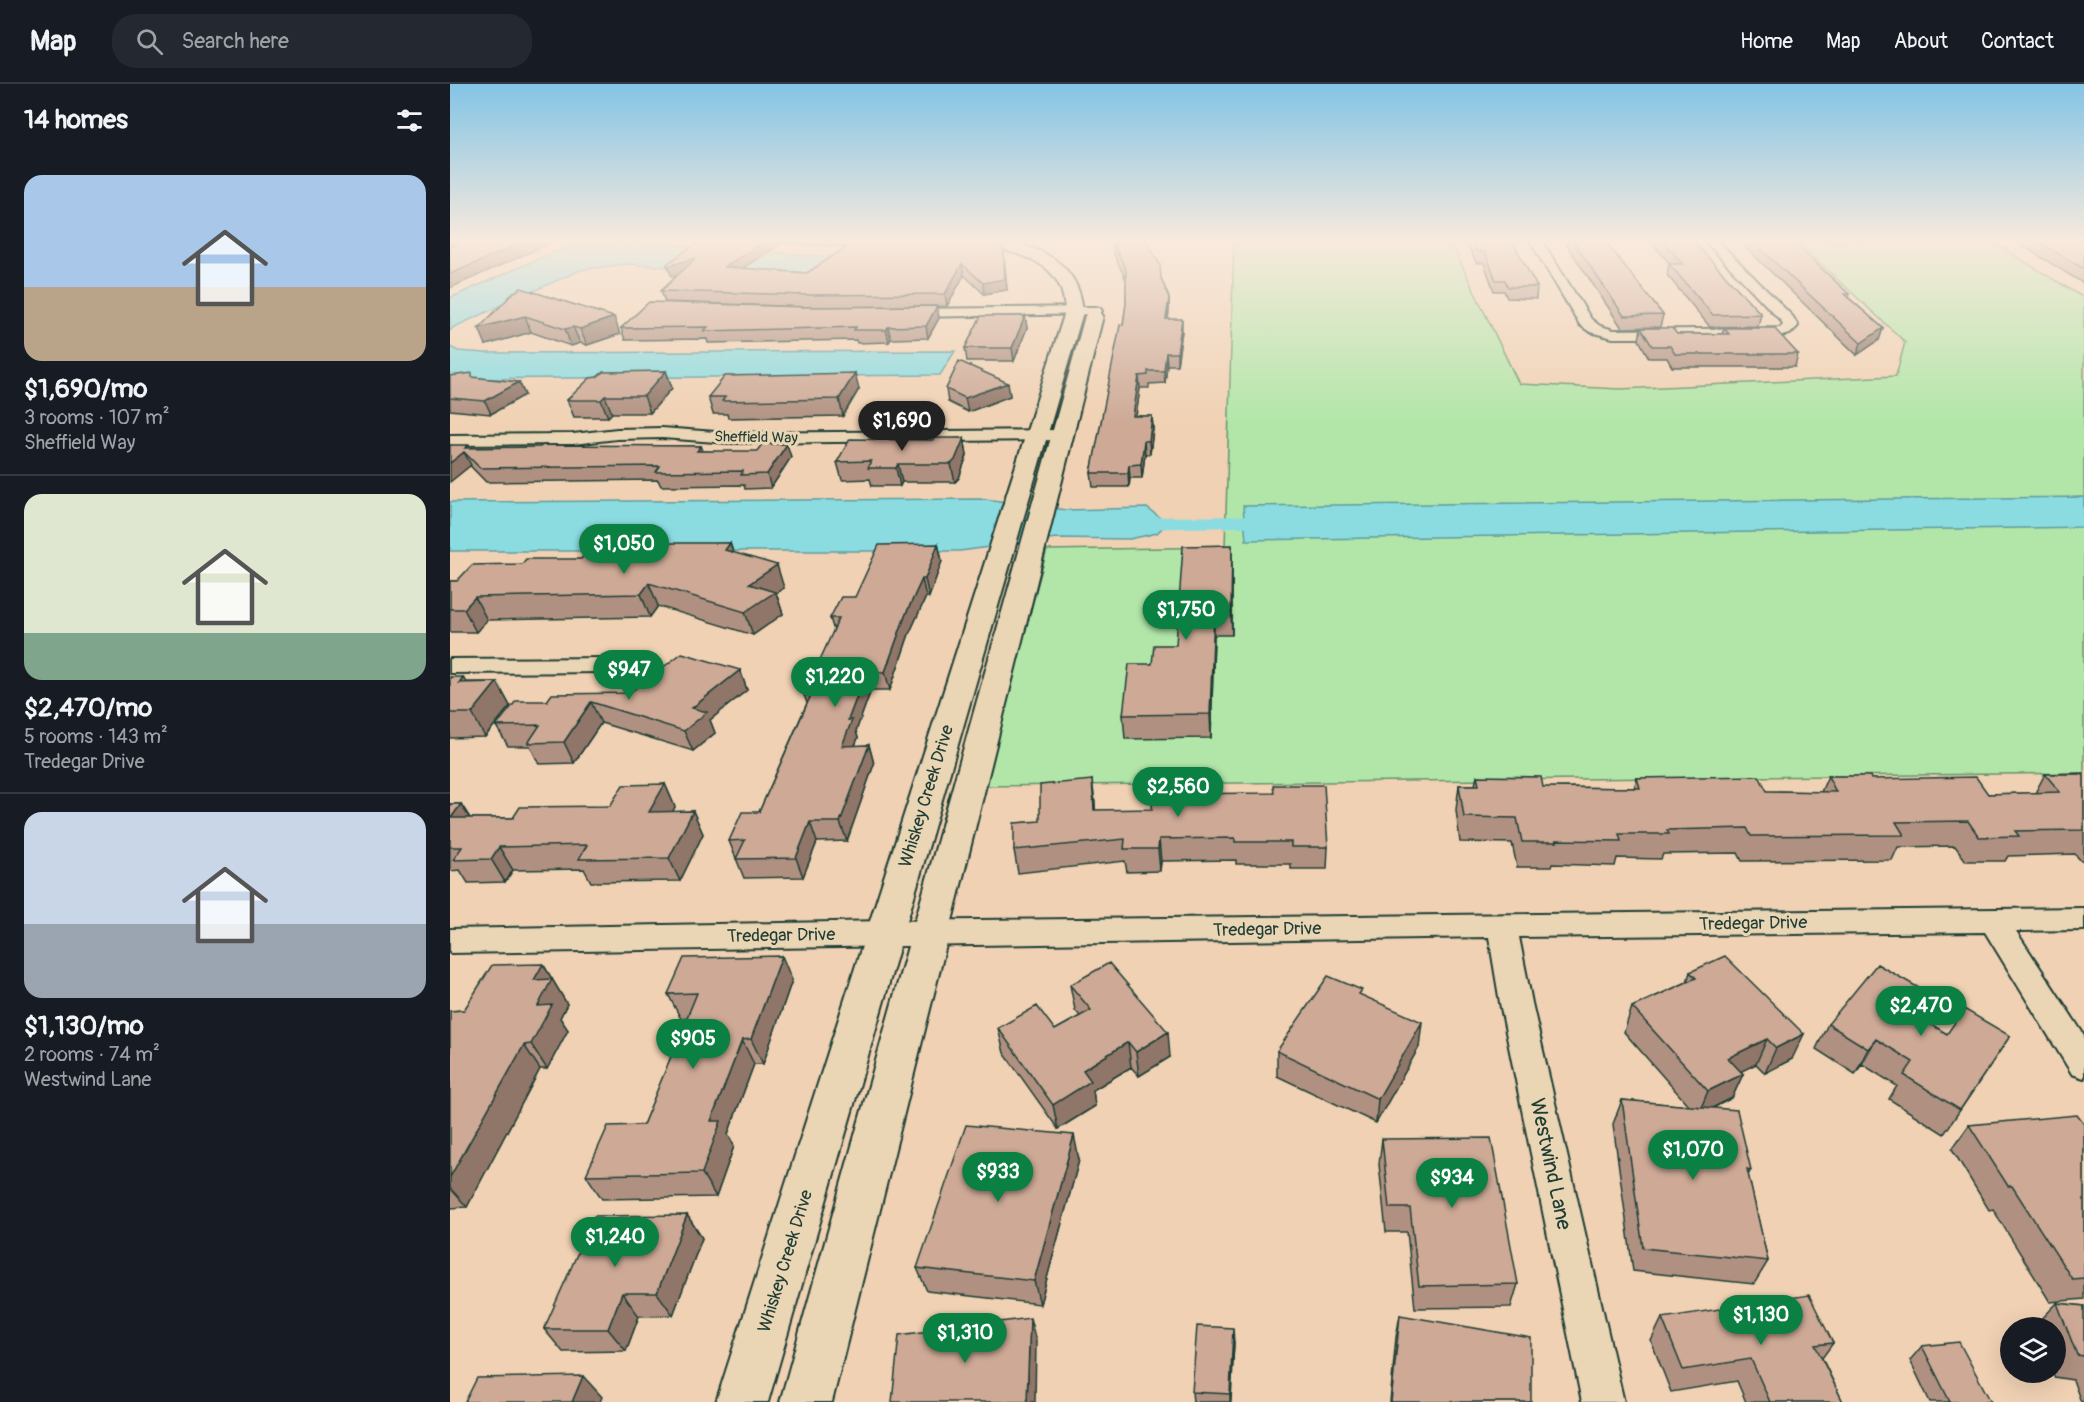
<!DOCTYPE html>
<html lang="en">
<head>
<meta charset="utf-8">
<style>
  body { margin:0; font-family:Pangolin,sans-serif; background:#242831; color:#f1f3f6; height:100vh; display:flex; flex-direction:column; font-size:22px; white-space:nowrap }
  * { box-sizing:border-box; margin:0 }
  p { font-size:20px; color:#9ea1a6 }
  .icon { flex:none; width:33px; height:33px; fill:none; stroke:currentColor; stroke-width:2; stroke-linecap:round; stroke-linejoin:round }
  .map { position:relative; flex:1; overflow:hidden }
  .sheet { display:flex; flex-direction:column; background:#171b24; width:450px }
  .sheet>* { flex:none }
  .controls { position:absolute; left:1550px; top:1233px; display:grid; gap:12px }
  .controls a { display:grid; place-items:center; width:66px; height:66px; border-radius:50%; background:#171b24; box-shadow:0 6px 24px #0002; font-size:30px }
  .price { position:absolute; translate:-50% -51px; padding:0 14px; border-radius:21px; background:#0b8043; color:#fff; font-size:20px; line-height:39px; filter:drop-shadow(0 2px 3px #0008) }
  .price::after { content:''; position:absolute; left:50%; top:36px; width:18px; height:14px; margin-left:-9px; background:inherit; clip-path:polygon(0 0,100% 0,50% 100%) }
  .price.active { background:#222; color:#fff }
  ul { padding:0; list-style:none }
  li { display:grid; align-content:center; gap:12px; height:318px; padding:0 24px }
  li+li { border-top:2px solid #363941 }
  li span { display:grid; place-items:center; height:186px; border-radius:18px; color:#555 }
  li>.icon { margin-inline-start:auto }
  span .icon { width:108px; height:108px; fill:#fffc; stroke-width:1 }
  li b { font-size:26px }
  h2 { display:flex; justify-content:space-between; align-items:center; height:72px; padding:0 24px; font-size:26px }
  header { display:flex; align-items:center; gap:36px; box-sizing:border-box; height:84px; padding:0 30px; background:#171b24; border-bottom:2px solid #363941 }
  header strong { font-size:28px }
  nav { display:flex; gap:33px; margin-inline-start:auto; font-size:21px }
  .search { width:420px; height:54px; background:#242831; display:flex; align-items:center; gap:15px; box-sizing:border-box; padding:0 21px; border-radius:24px; color:#9ea1a6; font-size:22px }
  main { display:flex; flex:1; min-height:0 }
  .map>svg:first-child { display:block }
  .green { fill:#b1e6a8; stroke:#68926e; stroke-width:1.5 }
  .water { fill:#8bdce1; stroke:#609c9c; stroke-width:1.5 }
  .lines { fill:none; stroke-linecap:round; stroke-linejoin:round }
  .canal { fill:#8bdce1; fill-rule:evenodd }
  .minor-casing { stroke:#1f3d34; stroke-width:4 }
  .tertiary-casing { stroke:#1f3d34; stroke-width:4 }
  .minor { fill:#ead5b4; fill-rule:evenodd }
  .tertiary { fill:#ead5b4; fill-rule:evenodd }
  .wall { fill:#b09181; stroke:#1f3d34; stroke-width:1.5; fill-rule:evenodd }
  .shaded-wall { fill:#907669; stroke:#1f3d34; stroke-width:1.5 }
  .building { fill:#cda996; stroke:#1f3d34; stroke-width:1.5 }
  .labels { text-anchor:middle; stroke-width:6; stroke-linejoin:round; paint-order:stroke }
  .far-street-label { font-size:15px; fill:#1f3d34; stroke:#ead5b4 }
  .street-label { font-size:18px; fill:#1f3d34; stroke:#ead5b4 }
  .near-street-label { font-size:21px; fill:#1f3d34; stroke:#ead5b4 }
</style>
</head>
<body>
<header>
<strong>Map</strong>
<div class="search"><svg class="icon" aria-label="search" viewBox="0 0 24 24"><circle cx="10" cy="10" r="6"/><path d="M15 15l6 6"/></svg>Search here</div>
<nav><a>Home</a><a>Map</a><a>About</a><a>Contact</a></nav>
</header>
<main>
<section class="sheet">
<h2>14 homes<svg class="icon" aria-label="filters" viewBox="0 0 24 24"><path d="M4 7h16M4 17h16"/><circle cx="9" cy="7" r="2"/><circle cx="15" cy="17" r="2"/></svg></h2>
<ul>
<li><span style="background:linear-gradient(#a9c7e8 60%,#b9a48a 0)"><svg class="icon" aria-label="home" viewBox="0 0 24 24"><path d="M3 11l9-7 9 7M6 9v11h12V9"/></svg></span><div><b>$1,690/mo</b><p>3 rooms · 107 m²</p><p>Sheffield Way</p></div></li>
<li><span style="background:linear-gradient(#dfe7d0 75%,#7fa58c 0)"><svg class="icon" aria-label="home" viewBox="0 0 24 24"><path d="M3 11l9-7 9 7M6 9v11h12V9"/></svg></span><div><b>$2,470/mo</b><p>5 rooms · 143 m²</p><p>Tredegar Drive</p></div></li>
<li><span style="background:linear-gradient(#c9d6e8 60%,#9aa5b1 0)"><svg class="icon" aria-label="home" viewBox="0 0 24 24"><path d="M3 11l9-7 9 7M6 9v11h12V9"/></svg></span><div><b>$1,130/mo</b><p>2 rooms · 74 m²</p><p>Westwind Lane</p></div></li>
</ul>
</section>
<div class="map">
<svg width="1634" height="1318" viewBox="0 0 1634 1318">
  <rect width="100%" height="100%" fill="#f0d1b3"/>
  <filter id="ink" filterUnits="userSpaceOnUse"><feTurbulence type="fractalNoise" baseFrequency=".0167" numOctaves="2"/><feDisplacementMap in="SourceGraphic" scale="12" xChannelSelector="R" yChannelSelector="G"/><feConvolveMatrix kernelMatrix="1 2 1 2 8 2 1 2 1" color-interpolation-filters="sRGB"/></filter>
  <g filter="url(#ink)">
    <path class="green" d="M804 157H1000L1069 300 1170 305 1446 292 1455 258 1346 157H1541L1634 214V689L534 702 597 466 775 463 784 160Z"/>
    <path class="water" d="M177 158 479 180 359 193 177 180 130 186 4 243 0 247V214L104 168 126 162Z
      M0 263 8 267 34 269 505 267 490 291 0 295Z
      M1634 413V443L796 456 793 422Z
      M535 415 616 426 697 424 717 439 707 449 680 455 606 454 510 467H0V418Z"/>
    <g class="lines">
      <path class="canal" d="M832 432 839 434 842 438 839 442 681 445 674 443 671 439 674 435 681 433Z"/>
      <defs>
        <path id="minor" d="M551 157H568L552 165 546 161Z
          M1080 157H1092L1141 235 1150 242 1164 246 1330 244 1333 241 1332 238 1255 157H1268L1343 233 1348 242 1340 250 1322 254H1163L1140 248 1130 241Z
          M645 223 650 224 652 227 650 230 455 233 448 229 455 225Z
          M212 344 279 349 612 346 618 347 621 351 618 355 612 356 279 359 212 354 167 355 123 360 0 361V351L123 350 167 345Z
          M163 574 171 576 175 581 171 586 163 588 0 589V575Z
          M1634 824V846L1566 847 1634 951V994L1622 990 1535 848 1069 853 1082 919 1174 1318H1132L1050 919 1039 853 0 869V845L435 837Z"/>
        <path id="tertiary" d="M527 157C576 155 629 172 633 228L318 1318H266L615 228C614 176 572 171 530 160Z
          M644 227 650 228 653 232 382 1318H330L635 232 638 228Z"/>
      </defs>
      <use href="#minor" class="minor-casing"/>
      <use href="#tertiary" class="tertiary-casing"/>
      <use href="#minor" class="minor"/>
      <use href="#tertiary" class="tertiary"/>
    </g>
    <path class="wall" d="M250 157H532L554 172 557 206 534 210 514 191 497 222 359 223 215 218 211 207 227 192 222 193 217 180ZM332 159 396 163 357 189 292 184Z
      M1016 157H1062L1087 203 1086 215 1057 214 1054 207H1044L1034 179H1026Z
      M1114 157H1155L1213 231 1210 243 1172 244Z
      M1200 157H1243L1311 230 1308 242 1260 243 1217 191 1219 180H1220Z
      M1289 157H1342L1399 210 1398 213 1433 244 1429 256 1407 271Z
      M1565 157H1634V200Z
      M663 159 711 194 719 214V226L718 235 732 247 727 281H717L715 299 699 300V304H690L686 332H702L703 345 700 370H695L692 394H680L679 403H643L641 389 673 241 676 220V196L664 170Z
      M64 208 170 250 137 261 130 259 121 262 81 248 36 261Z
      M575 232 577 244 564 277H517L515 264Z
      M489 234 478 254 441 255 439 258 407 259 406 256 258 259 257 255 175 256 171 244Z
      M1191 244 1227 250H1272L1274 244 1348 270 1345 283H1222L1217 274H1199L1189 256Z
      M216 287 222 304 200 329H162L158 333H124L117 316 147 293Z
      M0 292 69 298 75 311 41 330 0 326Z
      M558 299 560 312 518 328 498 318 496 305Z
      M409 305 393 332 278 334 277 330H263L258 313Z
      M514 354 517 371 509 394 505 398H452L450 402H422L420 395 392 396 387 378 483 356Z
      M0 361 19 364 251 362 253 367 341 373 321 404 295 405 294 401 211 402 208 396 36 398Z
      M280 459 283 468 334 504 326 509 333 530 303 551 208 522 200 533 37 536 26 548H0V497H7L72 480 131 475 180 463Z
      M488 460 492 477 479 513H476L459 550 440 606H421L406 647 408 654 405 662 419 661 424 680 397 757 367 758 353 793 294 794 279 757 309 728 357 619 354 611 384 547 380 534 405 513Z
      M782 483V551H764L761 654 675 655 673 631 726 561Z
      M290 586 297 606 260 636 265 649 243 667 151 639 124 679 89 680 80 662H58L46 642 97 617 179 609Z
      M0 593 16 598H47L60 622 35 653 0 654Z
      M1634 689V777H1631L1625 770 1558 772 1555 777H1516L1505 762 1448 763 1442 776 1292 777 1288 769 1213 770 1211 775 1167 774 1165 782 1102 780 1101 783H1067L1062 759 1010 758 1006 726 1009 701H1025L1027 692 1093 703 1184 704 1187 694 1317 707 1371 708 1378 692 1421 695 1538 710 1585 709 1595 690Z
      M642 696 645 726 878 763 877 785H841V780H786V776L711 777 710 787 677 788 675 777 568 789 564 766 590 737Z
      M215 700 225 723 222 728 243 727 253 750 230 797 141 798 134 785 63 786 55 798 18 799 10 786 0 787V720H11L20 734H63L160 722Z
      M93 880 117 920 110 934 118 946 97 985H90L17 1123 0 1124V927L14 926Z
      M1240 888 1342 975 1315 989 1306 980 1291 987 1293 990 1282 1014 1263 1024 1301 1086 1298 1091 1318 1177 1304 1200 1183 1187 1163 1040 1172 1016 1239 1022 1174 948 1182 923 1237 898Z
      M342 896 313 980H304L278 1050 284 1062 266 1113 152 1115 136 1091 193 1041 237 935H231L218 910Z
      M620 901 720 973 689 992 681 983 643 1006 645 1022 608 1045 554 969 548 944 605 946 630 932 625 926Z
      M1457 926 1497 950 1560 952 1494 1050 1439 1015 1447 1002 1412 980 1405 990 1366 965 1378 940Z
      M969 963 926 1039 827 992V967Z
      M1634 1040V1215L1600 1218 1543 1125 1539 1126 1502 1065 1519 1041Z
      M932 1055 1068 1200 1061 1223 965 1224 957 1148H936L929 1080Z
      M629 1076 590 1220 477 1207 467 1184Z
      M237 1131 252 1154 223 1231 189 1232 176 1267 113 1268 94 1245Z
      M1607 1219 1634 1222V1318H1631L1623 1296 1604 1293 1603 1288H1605V1244H1587L1586 1241Z
      M950 1231 1081 1318H940L946 1253Z
      M1212 1234 1383 1259 1372 1274 1393 1318H1296L1287 1297 1221 1308 1201 1257Z
      M784 1259 781 1318H743L742 1308Z
      M1472 1262 1541 1318H1480L1460 1276Z"/>
    <path class="shaded-wall" d="M0 157H19L0 164Z
      M77 157H105L0 204V190Z
      M316 157H332V159L277 194 274 183Z
      M553 161 557 206 534 210 533 199Z
      M246 174 249 185 222 193 218 182Z
      M512 180 514 191 497 222 495 210Z
      M719 214V226L717 247 716 235Z
      M487 222 489 234 478 254 476 242Z
      M75 232 81 248 36 261 29 244Z
      M575 232 577 244 564 277 562 264Z
      M164 233 170 250 137 261 130 245Z
      M732 235V247L727 281V269Z
      M123 243 130 259 121 262 115 245Z
      M438 243 441 255 439 258 436 246Z
      M1433 244 1429 256 1407 271 1411 259Z
      M716 269 717 281 715 299 714 287Z
      M216 287 222 304 200 329 194 312Z
      M405 289 409 305 393 332 389 315Z
      M689 292 690 304 684 346 683 332Z
      M69 298 75 311 41 330 35 317Z
      M558 299 560 312 518 328 515 314Z
      M155 312 162 329 158 333 151 316Z
      M702 332 703 345 700 370 699 357Z
      M514 354 517 371 509 394 505 398 501 380Z
      M694 357 695 370 692 394 691 380Z
      M337 360 341 373 321 404 317 390Z
      M251 362 256 376 247 367Z
      M14 368 21 381 0 398V379Z
      M448 380 452 398 450 402 446 384Z
      M679 381 680 394 679 403 678 389Z
      M280 459 287 481 275 466Z
      M488 460 492 477 479 513 475 495Z
      M782 461V551L781 528Z
      M327 481 334 504 326 509 333 530 303 551 295 528 299 500Z
      M472 495 476 513 459 550 440 606 435 588 455 532Z
      M199 499 208 522 200 533 191 510Z
      M25 513 37 536 26 548 14 525Z
      M764 528V551L761 654 760 630Z
      M290 586 297 606 260 636 265 649 243 667 234 647 242 624Z
      M416 588 421 606 406 647 408 654 397 680 392 662 398 636Z
      M13 593 26 617 9 599Z
      M47 598 60 622 35 653 22 629Z
      M141 618 151 639 124 679 114 658Z
      M419 661 424 680 397 757 390 738Z
      M642 696 645 718 646 748 644 726Z
      M215 700 225 723 210 751 199 728Z
      M11 720 25 743 1 734Z
      M243 727 253 750 230 797 219 774Z
      M360 738 367 758 353 793 346 774Z
      M709 755 711 777 710 787 708 765Z
      M49 763 63 786 55 798 41 775Z
      M332 872 342 896 313 980 301 955Z
      M93 880 117 920 110 934 118 946 97 985 81 960 84 896Z
      M1469 904 1455 929 1453 924Z
      M972 938 969 963 926 1039 928 1015Z
      M718 948 720 973 689 992 686 968Z
      M1354 950 1342 975 1315 989 1326 964Z
      M1317 955 1306 980 1268 999 1278 974Z
      M1426 955 1412 980 1405 990 1418 965Z
      M292 956 304 980 278 1050 284 1062 266 1113 252 1089 261 1037Z
      M678 958 681 983 643 1006 645 1022 608 1045 603 1021 633 986Z
      M74 961 90 985 17 1123 0 1104V1093Z
      M1293 990 1282 1014 1248 1031 1258 1007Z
      M624 1051 629 1076 590 1220 584 1197Z
      M237 1131 252 1154 223 1231 207 1209Z
      M172 1209 189 1232 176 1267 158 1245Z
      M580 1234 586 1257 585 1318H577Z
      M783 1244 784 1259 780 1318V1310Z
      M133 1292 152 1313 150 1318H122Z"/>
    <path class="building" d="M15 157H77L0 190V163Z
      M250 157H316L274 183 357 189 406 157H532L553 161 555 195 533 199 512 180 495 210 356 211 211 207 246 174 218 182 217 180Z
      M690 157H697L710 181 711 194 719 214 716 235H732L727 269H716L714 287H698V291L689 292 683 332H702L699 357H694L691 380 679 381 678 389H641L670 241H673L676 220V186L663 159Z
      M1022 157H1062L1087 203H1058L1055 196H1046L1035 168H1027Z
      M1123 157H1155L1213 231 1174 232Z
      M1212 157H1243L1311 230 1263 231 1219 180H1233Z
      M1302 157H1342L1399 210H1394L1433 244 1411 259Z
      M1587 157H1634V185Z
      M71 204 164 233 130 245 123 243 115 245 75 232 29 244 64 208Z
      M199 218 356 223 487 222 476 242 438 243 436 246H404L406 243 254 247 258 243 171 244Z
      M531 232H575L562 264H515Z
      M1191 244H1222L1227 250H1279L1274 244H1324L1348 270H1225L1220 262H1202Z
      M509 277 558 299 515 314 496 305Z
      M216 287 194 312H155L151 316H117L140 294 147 293 153 288Z
      M22 289V293L69 298 35 317 0 314V292Z
      M405 289 389 315 272 317 275 313H258L275 292Z
      M484 354H514L505 376 501 380H448L446 384H418L421 377 387 378 400 355 483 356Z
      M312 360H337L317 390 291 391 293 387 206 388 210 382 30 384 14 368 0 379V361H18L15 364 90 363 93 361 251 362 247 367H307Z
      M183 459H280L275 466 327 481 299 500 325 508 295 528 199 499 191 510 25 513 14 525H0V497H7L22 481 72 480 76 475H131L140 464 180 463Z
      M488 460 475 495H472L455 532 435 588H416L398 636H402L392 662 419 661 390 738H360L346 774 286 775 295 756 279 757 292 728H309L361 611H354L389 534H380L391 513H405L429 461Z
      M782 461 781 528H764L760 630 673 631 679 580H702L704 561H726L733 462Z
      M232 569 290 586 242 624 257 628 234 647 141 618 114 658 78 659 90 641 46 642 66 617H97L102 610 179 609Z
      M0 593H13L9 599 47 598 22 629H0Z
      M1595 690H1634V746L1565 747 1569 752 1529 753 1518 737 1446 738 1454 751 1301 752 1297 744 1217 746 1219 750H1169L1171 757 1106 756 1107 758H1072L1067 734 1014 733 1009 701H1029L1027 692 1091 693 1093 703 1190 704 1187 694 1309 692 1317 707 1386 708 1378 692H1420L1421 695 1526 693 1538 710 1610 708Z
      M642 696 644 726 702 725 703 710 824 709 823 701H874L878 763H841V758H785V754L709 755 708 765H674L675 755 564 766V739L590 737V701Z
      M215 700 199 728 243 727 219 774 129 775 137 761 49 763 41 775 3 776 12 763H0V720H11L1 734H63L70 723 160 722 173 701Z
      M332 872 301 955 292 956 261 1037H271L252 1089 136 1091 158 1042 193 1041 247 909 218 910 234 874Z
      M1275 872 1354 950 1326 964 1317 955 1278 974 1293 990 1258 1007 1182 923 1246 894 1240 888Z
      M659 879 718 948 686 968 678 958 633 986 641 997 603 1021 548 944 587 922 605 946 641 926 620 901Z
      M93 880 84 896 102 895 88 922 102 921 81 960 74 961 0 1093V927L14 926 42 881Z
      M1427 880 1469 904 1453 924 1497 950 1514 925 1560 952 1510 1026 1454 991 1463 978 1426 955 1418 965 1378 940Z
      M878 892 912 906 909 910 972 938 928 1015 827 967Z
      M1172 1016 1287 1026 1301 1086 1297 1085 1318 1177 1193 1164Z
      M1627 1031 1634 1040V1194L1622 1195 1562 1102H1558L1519 1041Z
      M516 1041 624 1051 584 1197 467 1184Z
      M1041 1054 1068 1200 969 1202 960 1124H939L932 1055Z
      M237 1131 207 1209H172L158 1245H94L144 1132Z
      M1359 1211 1383 1259 1365 1261 1393 1318H1320L1301 1275 1233 1286 1212 1234Z
      M1607 1219 1634 1222V1272L1627 1271Z
      M950 1231 1081 1254V1318H941Z
      M580 1234 577 1318H442L449 1251Z
      M747 1242 783 1244 780 1310 742 1308Z
      M1509 1258 1541 1318H1500L1472 1262Z
      M133 1292 122 1318H15L27 1294Z"/>
  </g>
  <linearGradient id="sky" x2="0" y2="1"><stop stop-color="#83c4e5"/><stop offset="0.46" stop-color="#f8eadd"/><stop offset="1" stop-color="#f8eadd" stop-opacity="0"/></linearGradient>
  <rect width="1634" height="341" fill="url(#sky)"/>
  <g class="labels">
    <g class="far-street-label">
      <text transform="translate(306 353) rotate(1)" y="5">Sheffield Way</text>
    </g>
    <g class="street-label">
      <text transform="translate(476 712) rotate(-73)" y="6">Whiskey Creek Drive</text>
      <text transform="translate(1303 839) rotate(-1)" y="6">Tredegar Drive</text>
      <text transform="translate(817 845) rotate(-1)" y="6">Tredegar Drive</text>
      <text transform="translate(331 851) rotate(-1)" y="6">Tredegar Drive</text>
      <text transform="translate(335 1177) rotate(-73)" y="6">Whiskey Creek Drive</text>
    </g>
    <g class="near-street-label">
      <text transform="translate(1101 1080) rotate(78)" y="7">Westwind Lane</text>
    </g>
  </g>
</svg>
<div class="controls">
<a><svg class="icon" aria-label="layers" viewBox="0 0 24 24"><path d="M12 4l9 5-9 5-9-5zM3 14l9 5 9-5"/></svg></a>
</div>
<b class="price active" style="left:452px;top:368px">$1,690</b>
<b class="price" style="left:174px;top:491px">$1,050</b>
<b class="price" style="left:736px;top:557px">$1,750</b>
<b class="price" style="left:179px;top:617px">$947</b>
<b class="price" style="left:385px;top:624px">$1,220</b>
<b class="price" style="left:728px;top:734px">$2,560</b>
<b class="price" style="left:1471px;top:953px">$2,470</b>
<b class="price" style="left:243px;top:986px">$905</b>
<b class="price" style="left:1243px;top:1097px">$1,070</b>
<b class="price" style="left:548px;top:1119px">$933</b>
<b class="price" style="left:1002px;top:1125px">$934</b>
<b class="price" style="left:165px;top:1184px">$1,240</b>
<b class="price" style="left:1311px;top:1262px">$1,130</b>
<b class="price" style="left:515px;top:1280px">$1,310</b>
</div>
</main>
</body>
</html>
